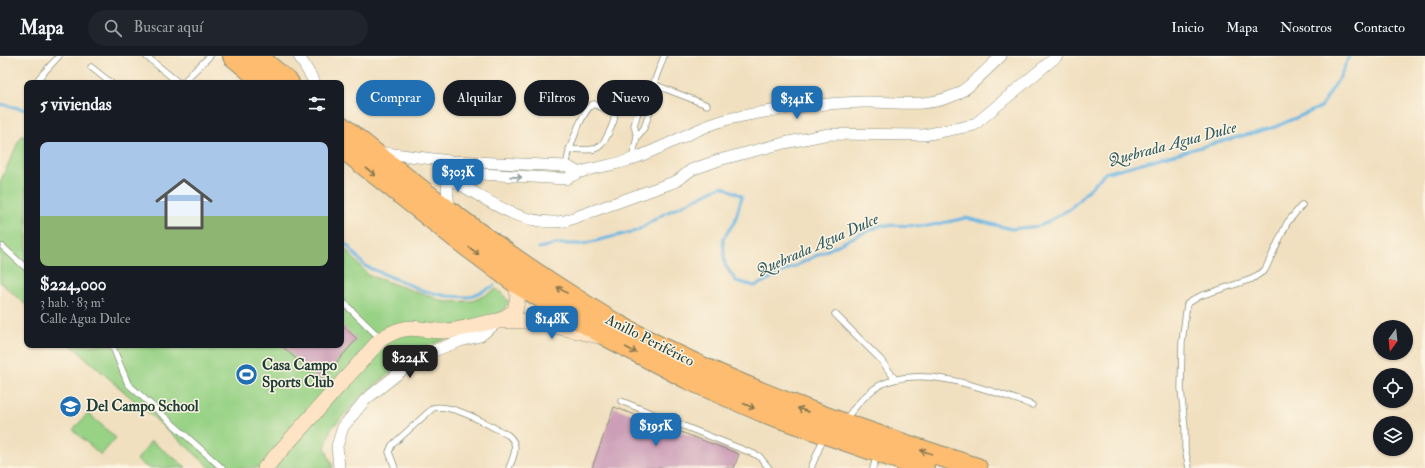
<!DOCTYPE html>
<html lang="es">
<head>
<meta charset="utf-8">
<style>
  body { margin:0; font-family:"IM FELL Double Pica",serif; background:#20242c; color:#f1f3f6; height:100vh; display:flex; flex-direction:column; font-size:15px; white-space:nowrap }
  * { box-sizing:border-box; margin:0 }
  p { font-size:13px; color:#9ea1a6 }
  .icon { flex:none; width:22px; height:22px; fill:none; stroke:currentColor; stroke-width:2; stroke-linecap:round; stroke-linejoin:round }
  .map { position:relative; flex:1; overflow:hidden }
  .drawer { position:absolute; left:24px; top:24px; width:320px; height:268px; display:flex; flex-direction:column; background:#171b24; border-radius:8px; box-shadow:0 1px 3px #0004 }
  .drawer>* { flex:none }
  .top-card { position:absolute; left:356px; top:24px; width:380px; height:36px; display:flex; gap:8px }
  .needle { width:26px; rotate:195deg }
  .buttons { position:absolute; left:1373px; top:264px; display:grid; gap:8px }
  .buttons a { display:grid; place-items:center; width:40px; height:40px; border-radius:50%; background:#171b24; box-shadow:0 1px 3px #0004; font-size:20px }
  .price { position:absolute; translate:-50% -34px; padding:0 9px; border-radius:8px; background:#1f6fb2; color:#fff; font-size:13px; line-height:26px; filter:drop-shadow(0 1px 2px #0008) }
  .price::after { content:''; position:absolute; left:50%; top:24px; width:12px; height:9px; margin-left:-6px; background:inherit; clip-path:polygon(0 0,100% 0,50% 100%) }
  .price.active { background:#222; color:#fff }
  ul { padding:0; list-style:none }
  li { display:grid; align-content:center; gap:8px; height:212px; padding:0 16px }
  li+li { border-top:1px solid #363941 }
  li span { display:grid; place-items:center; height:124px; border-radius:8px; color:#555 }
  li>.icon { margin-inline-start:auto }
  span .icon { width:72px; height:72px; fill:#fffc; stroke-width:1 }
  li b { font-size:17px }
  h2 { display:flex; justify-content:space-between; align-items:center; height:48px; padding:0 16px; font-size:17px }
  .chip { padding:0 14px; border-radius:18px; background:#171b24; box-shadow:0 1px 3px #0004; font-size:14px; line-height:36px }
  .chip.active { background:#1f6fb2; color:#fff }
  header { display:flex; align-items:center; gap:24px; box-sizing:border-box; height:56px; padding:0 20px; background:#171b24; border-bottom:1px solid #363941 }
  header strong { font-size:19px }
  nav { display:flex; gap:22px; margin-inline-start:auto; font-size:14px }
  .search { width:280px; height:36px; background:#20242c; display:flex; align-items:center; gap:10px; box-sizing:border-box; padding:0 14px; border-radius:22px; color:#9ea1a6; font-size:15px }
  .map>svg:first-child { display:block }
  .green { fill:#97d285; stroke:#5b885c }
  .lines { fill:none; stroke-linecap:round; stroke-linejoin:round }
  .stream { stroke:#6ab6e3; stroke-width:3 }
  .building { fill:#cc9eb7 }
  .lane-casing { stroke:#888e7a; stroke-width:7 }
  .street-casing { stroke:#888e7a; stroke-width:12 }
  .secondary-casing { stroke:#888e7a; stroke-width:16 }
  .highway-casing { stroke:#888e7a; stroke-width:22 }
  .lane { stroke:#fff; stroke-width:5.5 }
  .street { stroke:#fff; stroke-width:11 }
  .secondary { stroke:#fee4c5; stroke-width:15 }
  .highway { stroke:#fdbc6f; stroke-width:20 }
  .oneway { stroke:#83764f }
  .oneway2 { stroke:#8f9e9a }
  .labels { text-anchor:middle; stroke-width:3; stroke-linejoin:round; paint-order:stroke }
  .street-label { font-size:15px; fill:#1f3d34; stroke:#fcf5e5 }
  .poi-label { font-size:15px; font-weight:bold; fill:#1f3d34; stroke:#fcf5e5; text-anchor:start }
  .water-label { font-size:16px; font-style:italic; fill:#325b60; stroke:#fcf5e5 }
</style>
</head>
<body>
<header>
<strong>Mapa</strong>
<div class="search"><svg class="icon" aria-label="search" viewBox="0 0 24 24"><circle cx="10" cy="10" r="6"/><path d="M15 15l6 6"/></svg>Buscar aquí</div>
<nav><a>Inicio</a><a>Mapa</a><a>Nosotros</a><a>Contacto</a></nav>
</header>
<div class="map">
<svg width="1425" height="412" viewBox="0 0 1425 412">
  <rect width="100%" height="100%" fill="#fcf5e5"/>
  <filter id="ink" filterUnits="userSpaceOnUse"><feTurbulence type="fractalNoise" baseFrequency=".025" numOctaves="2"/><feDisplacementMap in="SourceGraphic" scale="8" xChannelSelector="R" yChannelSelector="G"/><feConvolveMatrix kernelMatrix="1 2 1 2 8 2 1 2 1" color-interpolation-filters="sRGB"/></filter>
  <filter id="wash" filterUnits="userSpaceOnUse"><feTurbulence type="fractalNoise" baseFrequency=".012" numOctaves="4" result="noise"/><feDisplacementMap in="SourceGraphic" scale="16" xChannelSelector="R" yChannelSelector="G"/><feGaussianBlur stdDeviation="0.9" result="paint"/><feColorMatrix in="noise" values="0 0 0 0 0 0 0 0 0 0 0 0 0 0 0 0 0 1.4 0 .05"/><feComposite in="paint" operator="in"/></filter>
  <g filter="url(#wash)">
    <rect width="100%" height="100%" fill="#f1e0c0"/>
    <path class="green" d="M21 80 27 81V250L0 226V126Z
      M341 188 368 219 445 246 473 245 497 233 509 245 504 253 479 274 445 283 416 295 362 340 331 373 325 391 333 412H211L71 289H341Z
      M88 357 116 382 101 399 73 374Z
      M151 385 186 411 185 412H148L137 404Z"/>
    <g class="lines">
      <path class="stream" d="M0 48 27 54
        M341 182 365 210 424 235 447 240 469 241 494 230
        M539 192 556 188H583L636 175 662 159 722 130 742 140 735 165 723 183 725 209 736 225 755 230 854 181 882 169 928 170 966 162 1012 173 1040 170 1070 153 1105 117 1275 71 1321 51 1341 19 1349 0"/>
    </g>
    <g id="blocks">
      <path class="building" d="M341 268 357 283 320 325 281 289H341Z
        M614 351 739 398 734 412H592Z"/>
    </g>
  </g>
  <g filter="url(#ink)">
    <use href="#blocks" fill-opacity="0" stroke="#888e7a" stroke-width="1"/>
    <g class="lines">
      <defs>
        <path id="lane" d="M146 0 179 27
          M91 11 111 27
          M38 23 59 0
          M182 27 210 0
          M653 28 707 49
          M637 81 634 69 642 44 650 37 664 0
          M632 103 637 81 644 72 653 47 650 37
          M567 110C566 99 583 51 594 48L613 57C616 63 613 66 611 72 600 98 595 94 569 93
          M3 191 27 213
          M341 244 380 282
          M835 258 881 304 895 323
          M112 289 128 328 222 412
          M621 345 759 400 769 412
          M845 364C853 353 862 342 874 333 916 304 989 334 1032 349
          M395 412 389 396 392 389 433 352C453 347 490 370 508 379 520 389 514 399 509 412
          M811 412 824 381
          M873 412 877 399
          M1189 412 1185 392V372L1181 333 1182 286 1187 248 1200 240 1252 223 1265 214 1287 167 1302 149"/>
        <path id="street" d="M299 0 315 27
          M378 96 449 105 567 110 577 116
          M449 115C447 130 446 140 451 155
          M449 116 566 123C584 111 611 111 632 103 667 91 698 70 733 62 775 53 820 47 863 46 896 45 923 53 955 39 968 34 990 10 1001 0
          M448 121C484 142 523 172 565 165L677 125 691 114 719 104 784 87 829 78 924 79 974 69 1057 0
          M339 412 337 390 343 371 365 344 420 300 460 285 480 280 499 265"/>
        <path id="secondary" d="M499 265 515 255 518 240 516 227
          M265 412 381 283C408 266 414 274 442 275 461 276 481 266 499 265 532 262 567 273 599 280"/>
        <path id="highway" d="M233 0 265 27
          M257 0 289 27
          M341 70C415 130 490 189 571 240 587 250 603 261 620 270 733 332 855 373 977 412
          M341 91 461 186 516 227 608 281 688 323 763 356 924 412"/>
      </defs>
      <use href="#lane" class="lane-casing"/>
      <use href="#street" class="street-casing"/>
      <use href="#secondary" class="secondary-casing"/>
      <use href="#highway" class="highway-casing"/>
      <use href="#lane" class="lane"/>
      <use href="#street" class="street"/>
      <use href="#secondary" class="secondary"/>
      <use href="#highway" class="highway"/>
    </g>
    <defs><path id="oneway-shaft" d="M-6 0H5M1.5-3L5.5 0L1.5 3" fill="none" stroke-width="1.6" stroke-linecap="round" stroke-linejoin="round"/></defs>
    <g class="oneway">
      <use href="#oneway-shaft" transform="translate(371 116) rotate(39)"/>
      <use href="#oneway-shaft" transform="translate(474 195) rotate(36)"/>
      <use href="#oneway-shaft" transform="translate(562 234) rotate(-148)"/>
      <use href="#oneway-shaft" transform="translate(631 294) rotate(28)"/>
      <use href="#oneway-shaft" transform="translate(749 350) rotate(24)"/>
      <use href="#oneway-shaft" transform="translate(803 354) rotate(-160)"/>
      <use href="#oneway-shaft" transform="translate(926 396) rotate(-162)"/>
    </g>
    <use class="oneway2" href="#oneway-shaft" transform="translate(516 121) rotate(4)"/>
  </g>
  <defs>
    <symbol id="stadium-disc" viewBox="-11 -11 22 22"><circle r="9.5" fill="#1f6fb2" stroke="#fcf5e5"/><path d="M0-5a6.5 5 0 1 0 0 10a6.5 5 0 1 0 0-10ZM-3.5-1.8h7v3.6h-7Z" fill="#fff"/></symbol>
    <symbol id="school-disc" viewBox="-11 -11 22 22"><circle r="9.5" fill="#1f6fb2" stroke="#fcf5e5"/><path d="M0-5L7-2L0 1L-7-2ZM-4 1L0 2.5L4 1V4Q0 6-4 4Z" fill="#fff"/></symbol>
  </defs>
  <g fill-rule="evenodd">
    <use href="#stadium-disc" x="234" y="306" width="25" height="25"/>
    <use href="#school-disc" x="58" y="338" width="25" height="25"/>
  </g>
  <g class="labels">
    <g class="street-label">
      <text transform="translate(650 284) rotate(27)" y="5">Anillo Periférico</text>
    </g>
    <g class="poi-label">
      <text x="262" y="314">Casa Campo<tspan x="262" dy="17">Sports Club</tspan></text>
      <text x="86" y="355">Del Campo School</text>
    </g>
    <g class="water-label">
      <text transform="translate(1172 87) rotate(-15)" y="6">Quebrada Agua Dulce</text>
      <text transform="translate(817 188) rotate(-24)" y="6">Quebrada Agua Dulce</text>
    </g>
  </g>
</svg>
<div class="buttons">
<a><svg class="needle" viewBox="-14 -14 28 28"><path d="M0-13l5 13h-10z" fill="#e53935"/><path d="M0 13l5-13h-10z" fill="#9ea1a6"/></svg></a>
<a><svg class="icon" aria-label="locate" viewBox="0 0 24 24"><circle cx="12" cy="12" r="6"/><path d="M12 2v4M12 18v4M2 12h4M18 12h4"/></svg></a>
<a><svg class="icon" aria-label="layers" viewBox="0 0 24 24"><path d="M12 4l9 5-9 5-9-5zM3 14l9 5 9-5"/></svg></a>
</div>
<b class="price" style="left:797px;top:64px">$341K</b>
<b class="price" style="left:458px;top:137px">$303K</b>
<b class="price" style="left:552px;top:284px">$148K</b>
<b class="price active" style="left:410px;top:323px">$224K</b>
<b class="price" style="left:656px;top:391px">$195K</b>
<div class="top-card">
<a class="chip active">Comprar</a>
<a class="chip">Alquilar</a>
<a class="chip">Filtros</a>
<a class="chip">Nuevo</a>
</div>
<section class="drawer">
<h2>5 viviendas<svg class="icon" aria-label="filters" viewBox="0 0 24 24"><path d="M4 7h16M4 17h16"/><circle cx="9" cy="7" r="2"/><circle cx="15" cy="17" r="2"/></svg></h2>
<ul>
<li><span style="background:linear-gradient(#a9c7e8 60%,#8fb573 0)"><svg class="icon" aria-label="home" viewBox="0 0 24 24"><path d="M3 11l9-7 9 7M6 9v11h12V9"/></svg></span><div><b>$224,000</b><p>3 hab. · 83 m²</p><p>Calle Agua Dulce</p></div></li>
</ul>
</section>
</div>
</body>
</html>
